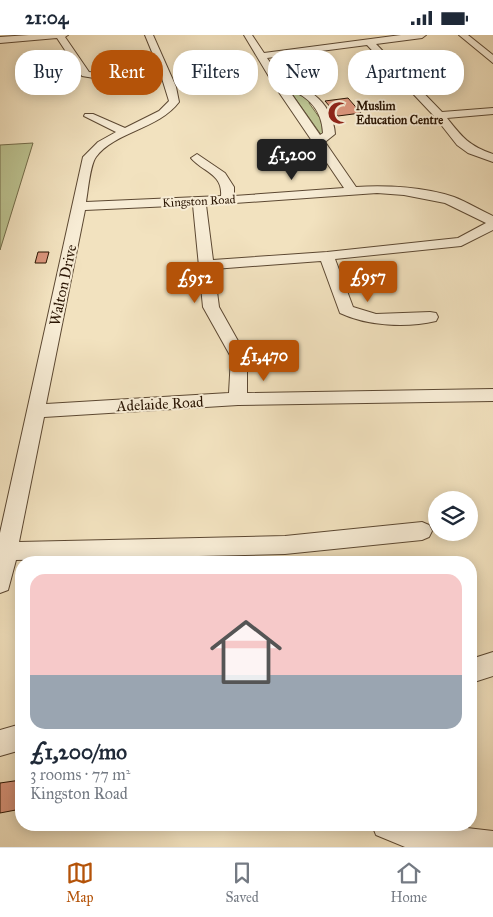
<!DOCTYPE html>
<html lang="en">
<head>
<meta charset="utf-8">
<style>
  body { margin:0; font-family:"IM FELL Great Primer",serif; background:#f6f6f7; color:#1f2937; height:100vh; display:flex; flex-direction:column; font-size:19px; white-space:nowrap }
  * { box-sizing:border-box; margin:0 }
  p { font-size:16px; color:#747a83 }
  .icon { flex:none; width:28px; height:28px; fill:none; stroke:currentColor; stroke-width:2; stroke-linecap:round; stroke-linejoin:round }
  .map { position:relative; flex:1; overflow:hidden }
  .drawer { position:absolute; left:15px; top:521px; width:462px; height:275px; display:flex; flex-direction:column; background:#fff; border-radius:20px; box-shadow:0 2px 12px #0003 }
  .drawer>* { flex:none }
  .hud { position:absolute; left:15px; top:15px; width:464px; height:45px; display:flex; gap:10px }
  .buttons { position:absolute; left:428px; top:456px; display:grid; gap:10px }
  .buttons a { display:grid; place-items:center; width:50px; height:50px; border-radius:50%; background:#fff; box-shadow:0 2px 12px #0003; font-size:25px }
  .price { position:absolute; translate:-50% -42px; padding:0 11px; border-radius:5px; background:#b45309; color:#fff; font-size:16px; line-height:32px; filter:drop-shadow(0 1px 2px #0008) }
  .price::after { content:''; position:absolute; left:50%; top:30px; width:15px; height:11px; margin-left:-8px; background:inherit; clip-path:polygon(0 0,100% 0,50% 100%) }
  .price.current { background:#222; color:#fff }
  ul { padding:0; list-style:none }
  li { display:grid; align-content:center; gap:10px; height:265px; padding:0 15px }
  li+li { border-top:1px solid #e0e1e3 }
  li span { display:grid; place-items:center; height:155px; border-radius:15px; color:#555 }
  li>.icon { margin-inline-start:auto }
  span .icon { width:90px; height:90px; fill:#fffc; stroke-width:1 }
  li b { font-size:21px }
  .tag { padding:0 18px; border-radius:20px; background:#fff; box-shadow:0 2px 12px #0003; font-size:18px; line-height:45px }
  .tag.current { background:#b45309; color:#fff }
  .status { display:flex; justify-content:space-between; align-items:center; height:35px; padding:0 25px; background:#fff; direction:ltr }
  .status svg { height:14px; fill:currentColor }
  .tab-bar { display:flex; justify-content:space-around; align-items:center; height:70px; border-top:1px solid #e0e1e3; background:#fff; font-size:14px; color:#747a83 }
  .tab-bar a { display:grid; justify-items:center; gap:2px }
  .tab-bar .current { color:#b45309 }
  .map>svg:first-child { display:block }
  .green { fill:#bcc391; stroke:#736c4a }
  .building { fill:#db967d; stroke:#2a1503 }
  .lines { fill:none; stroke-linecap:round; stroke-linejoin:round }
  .minor-casing { stroke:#5c4832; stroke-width:2 }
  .minor { fill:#f7ecd5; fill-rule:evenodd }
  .labels { text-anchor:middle; stroke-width:4; stroke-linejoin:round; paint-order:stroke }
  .far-poi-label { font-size:12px; font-weight:bold; fill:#2a1503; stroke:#f7ecd5; text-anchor:start }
  .far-street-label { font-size:12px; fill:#2a1503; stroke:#f7ecd5 }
  .street-label { font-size:15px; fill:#2a1503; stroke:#f7ecd5 }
</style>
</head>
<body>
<div class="status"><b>21:04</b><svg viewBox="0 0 49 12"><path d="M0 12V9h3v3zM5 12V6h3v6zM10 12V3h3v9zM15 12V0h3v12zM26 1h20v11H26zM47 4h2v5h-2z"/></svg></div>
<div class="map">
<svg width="493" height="812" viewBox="0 0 493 812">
  <rect width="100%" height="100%" fill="#f2e2bf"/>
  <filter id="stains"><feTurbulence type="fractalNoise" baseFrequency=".004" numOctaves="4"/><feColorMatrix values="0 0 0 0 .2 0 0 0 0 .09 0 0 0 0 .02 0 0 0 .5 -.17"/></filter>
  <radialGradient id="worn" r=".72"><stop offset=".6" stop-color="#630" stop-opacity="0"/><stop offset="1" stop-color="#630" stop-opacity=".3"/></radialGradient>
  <path class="green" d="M288 53H290L310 66 309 68 319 82 323 83 328 100 322 101Z
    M33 108 0 215V110Z"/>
  <path class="building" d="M348 63 361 78 338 81 325 66Z
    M38 217H49L46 228H35Z
    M21 745V774L0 778V748Z"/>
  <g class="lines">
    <defs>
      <path id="minor" d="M29 0H68L65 2 89 37 106 39 159 34 145 0H153L176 52 179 67C159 94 114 97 96 122 90 130 88 156 86 167L221 161C223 139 203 137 191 123L197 119 225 138 234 152V161L344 153 274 50 244 0H252L264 18 401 0H426L422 3 376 9 442 77 493 73V79L447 83C462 102 469 111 493 119V127L468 118 457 110 435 82 367 10 267 23 284 47C311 51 333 71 335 99L325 107 356 152C386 150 425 152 454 162 467 167 480 175 493 181V195L461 211 335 224 353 272 376 279 430 277 436 278 438 282 436 286C407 293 367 291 340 278L321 226 214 234 219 272 247 322V358L493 354V366L238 370 44 382 19 507 285 501 422 487 429 490 432 496 429 502 422 505 285 519 16 525 8 555 0 558V498L83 122 98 107 116 97 84 81 85 79H93L125 93 159 76 169 66 161 40 106 45 82 41 57 3 0 8V2ZM288 54C309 61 322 76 323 98L320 100ZM377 158 404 160 445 168 486 188 458 203 327 217 213 225 206 170ZM193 170 203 272 231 322 229 358 46 369 85 175Z
        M459 0H468L493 20V28Z
        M493 617V641L471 648V624Z
        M21 689V715L0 721V695Z
        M372 790H441L493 796V812H405L376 800Z"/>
    </defs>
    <use href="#minor" class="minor-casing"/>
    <use href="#minor" class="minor"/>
  </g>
  <defs>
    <symbol id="mosque-bare" viewBox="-9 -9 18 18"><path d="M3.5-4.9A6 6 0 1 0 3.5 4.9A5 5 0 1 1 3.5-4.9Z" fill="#8f2418" stroke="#f7ecd5" stroke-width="2.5" paint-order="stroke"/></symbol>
  </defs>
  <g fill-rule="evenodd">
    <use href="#mosque-bare" x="323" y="62" width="32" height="32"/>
  </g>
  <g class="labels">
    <g class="far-poi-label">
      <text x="356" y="75">Muslim<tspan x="356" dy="14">Education Centre</tspan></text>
    </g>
    <g class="far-street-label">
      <text transform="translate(199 166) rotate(-3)" y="4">Kingston Road</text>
    </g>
    <g class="street-label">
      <text transform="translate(63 250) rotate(-78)" y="5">Walton Drive</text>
      <text transform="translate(160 369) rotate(-3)" y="5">Adelaide Road</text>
    </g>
  </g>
  <rect width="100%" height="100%" filter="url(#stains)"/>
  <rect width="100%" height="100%" fill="url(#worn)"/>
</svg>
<div class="buttons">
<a><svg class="icon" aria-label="layers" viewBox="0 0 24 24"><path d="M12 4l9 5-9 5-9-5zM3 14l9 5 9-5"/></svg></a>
</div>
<b class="price current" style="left:292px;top:146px">£1,200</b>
<b class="price" style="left:368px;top:268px">£957</b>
<b class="price" style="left:195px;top:269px">£952</b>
<b class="price" style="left:264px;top:347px">£1,470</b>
<div class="hud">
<a class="tag">Buy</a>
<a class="tag current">Rent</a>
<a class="tag">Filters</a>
<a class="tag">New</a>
<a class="tag">Apartment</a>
</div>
<section class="drawer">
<ul>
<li><span style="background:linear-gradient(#f6c9c9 65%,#9aa5b1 0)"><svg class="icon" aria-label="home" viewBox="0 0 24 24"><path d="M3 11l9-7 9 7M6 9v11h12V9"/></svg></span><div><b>£1,200/mo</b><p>3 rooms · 77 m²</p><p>Kingston Road</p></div></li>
</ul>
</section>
</div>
<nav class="tab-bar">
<a class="current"><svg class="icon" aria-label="map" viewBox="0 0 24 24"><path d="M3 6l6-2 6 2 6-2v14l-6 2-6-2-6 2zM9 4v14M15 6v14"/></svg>Map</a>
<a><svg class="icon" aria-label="saved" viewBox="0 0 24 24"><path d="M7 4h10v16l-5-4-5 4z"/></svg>Saved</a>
<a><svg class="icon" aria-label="home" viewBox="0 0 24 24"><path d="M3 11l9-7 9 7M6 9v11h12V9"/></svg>Home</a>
</nav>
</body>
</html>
